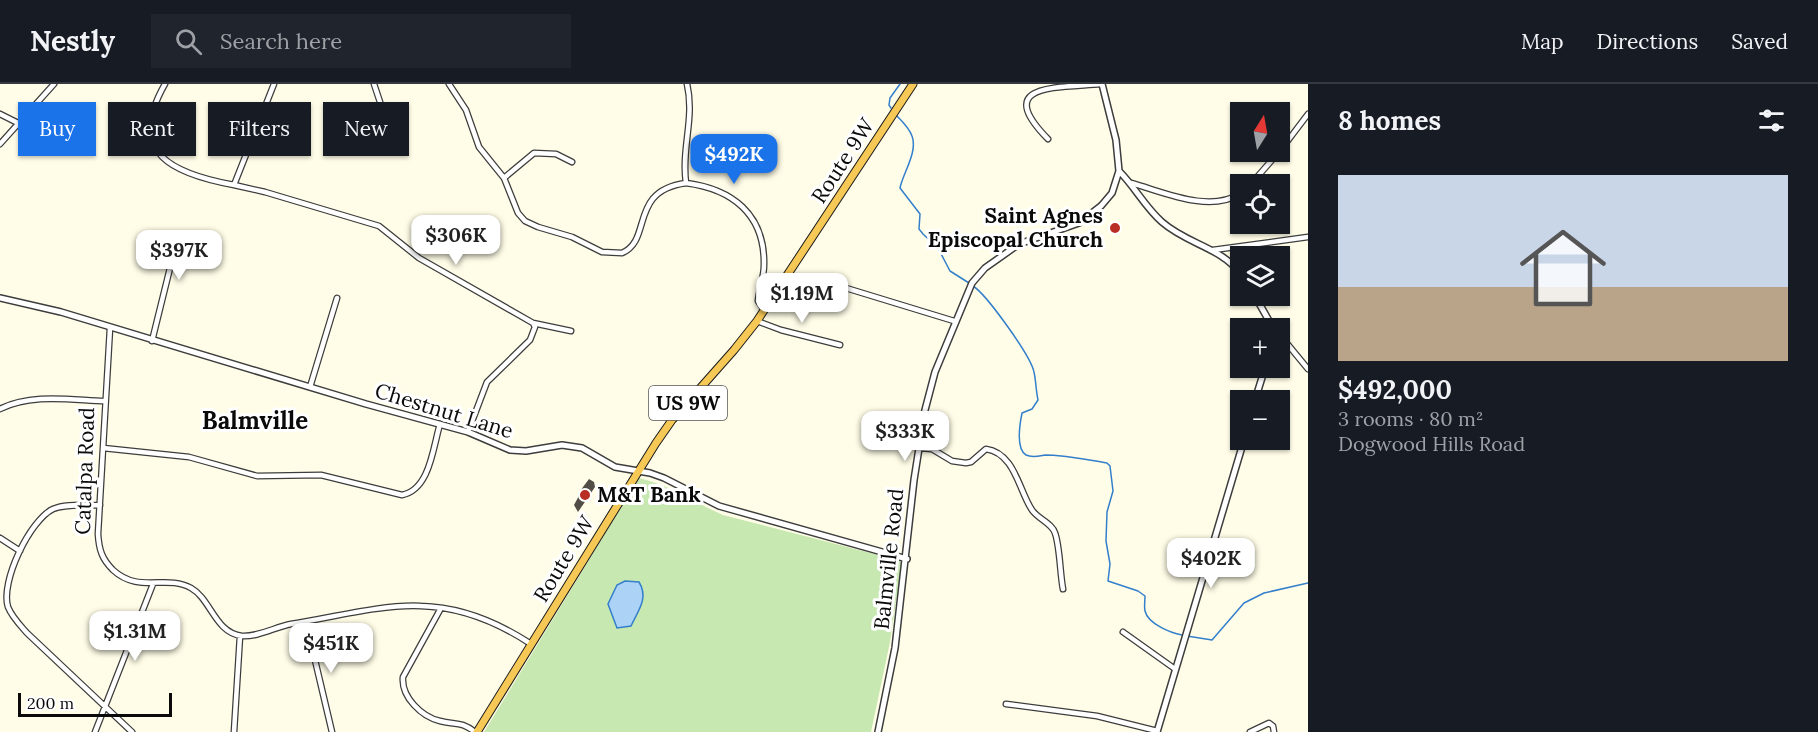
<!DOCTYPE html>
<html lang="en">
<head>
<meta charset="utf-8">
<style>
  body { margin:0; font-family:Lora,serif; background:#20242c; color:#f1f3f6; height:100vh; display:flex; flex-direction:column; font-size:22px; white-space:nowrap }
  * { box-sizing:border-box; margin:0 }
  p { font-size:20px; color:#9ea1a6 }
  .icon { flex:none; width:33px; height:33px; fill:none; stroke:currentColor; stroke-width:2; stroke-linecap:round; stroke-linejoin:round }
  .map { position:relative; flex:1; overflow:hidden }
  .panel { display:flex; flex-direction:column; background:#171b24; width:510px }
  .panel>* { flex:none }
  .guide { position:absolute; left:18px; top:18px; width:570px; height:54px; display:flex; gap:12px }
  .needle { width:39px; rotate:11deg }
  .fabs { position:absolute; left:1230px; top:18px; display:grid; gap:12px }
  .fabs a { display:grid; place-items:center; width:60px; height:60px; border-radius:0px; background:#171b24; box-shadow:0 2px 4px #0004; font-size:30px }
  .scale { position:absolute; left:18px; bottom:15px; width:154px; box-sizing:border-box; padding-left:6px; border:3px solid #0a0a0a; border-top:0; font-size:16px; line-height:21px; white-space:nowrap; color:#0a0a0a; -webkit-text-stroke:4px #fff; paint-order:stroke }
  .price { position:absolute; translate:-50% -51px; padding:0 14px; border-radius:12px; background:#fff; color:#222; font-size:20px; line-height:39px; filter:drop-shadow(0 2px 3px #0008) }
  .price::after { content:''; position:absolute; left:50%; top:36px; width:18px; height:14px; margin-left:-9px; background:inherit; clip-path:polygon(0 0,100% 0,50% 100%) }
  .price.selected { background:#1a73e8; color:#fff }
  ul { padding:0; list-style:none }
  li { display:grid; align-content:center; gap:12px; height:318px; padding:0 30px }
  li+li { border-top:2px solid #363941 }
  li span { display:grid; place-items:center; height:186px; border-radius:0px; color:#555 }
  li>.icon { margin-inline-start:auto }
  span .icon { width:108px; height:108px; fill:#fffc; stroke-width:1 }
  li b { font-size:26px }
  h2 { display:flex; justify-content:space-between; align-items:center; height:72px; padding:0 30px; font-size:26px }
  .pill { padding:0 21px; border-radius:0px; background:#171b24; box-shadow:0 2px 4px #0004; font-size:21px; line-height:54px }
  .pill.selected { background:#1a73e8; color:#fff }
  header { display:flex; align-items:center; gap:36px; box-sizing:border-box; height:84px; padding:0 30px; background:#171b24; border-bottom:2px solid #363941 }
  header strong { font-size:28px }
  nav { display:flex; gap:33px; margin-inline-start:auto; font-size:21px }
  .search { width:420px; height:54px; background:#20242c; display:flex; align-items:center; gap:15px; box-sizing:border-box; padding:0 21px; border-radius:0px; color:#9ea1a6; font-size:22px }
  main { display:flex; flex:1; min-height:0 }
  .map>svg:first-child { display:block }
  .green { fill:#c8e8b2 }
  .water { fill:#acd2f6; stroke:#337fcc; stroke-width:1.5 }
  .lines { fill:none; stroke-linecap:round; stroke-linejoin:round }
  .stream { stroke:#337fcc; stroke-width:1.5 }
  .building { fill:#524c46 }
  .minor-casing { stroke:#3d3d3d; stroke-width:7 }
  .tertiary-casing { stroke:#3d3d3d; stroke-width:8 }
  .trunk-casing { stroke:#1b1b1b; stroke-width:9 }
  .minor { stroke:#fff; stroke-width:4.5 }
  .tertiary { stroke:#fff; stroke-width:5 }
  .trunk { stroke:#f6c856; stroke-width:7 }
  .poi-dot { fill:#b82d24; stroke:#fff; stroke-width:2 }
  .labels { text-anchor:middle; stroke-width:6; stroke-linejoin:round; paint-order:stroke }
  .shield { fill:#fff; stroke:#545454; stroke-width:1.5 }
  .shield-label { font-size:20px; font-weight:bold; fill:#0a0a0a }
  .street-label { font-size:21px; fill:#0a0a0a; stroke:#fff }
  .poi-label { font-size:21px; font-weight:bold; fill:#0a0a0a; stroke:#fff; text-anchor:end }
  .quarter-label { font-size:24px; font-weight:bold; fill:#0a0a0a; stroke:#fff }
</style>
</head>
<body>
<header>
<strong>Nestly</strong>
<div class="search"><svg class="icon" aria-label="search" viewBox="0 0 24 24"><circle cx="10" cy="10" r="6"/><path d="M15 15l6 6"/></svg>Search here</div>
<nav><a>Map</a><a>Directions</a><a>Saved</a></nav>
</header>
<main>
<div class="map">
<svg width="1308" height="648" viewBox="0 0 1308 648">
  <rect width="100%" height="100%" fill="#fffde7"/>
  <path class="green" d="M639 394C670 401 695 419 723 431L902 477 890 558 871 648H484Z"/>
  <path class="water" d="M625 497 639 498C649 514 638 527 631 542L617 544 608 520 617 501Z"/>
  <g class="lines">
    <path class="stream" d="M891 24 889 21 890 14 900 0
      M897 32C902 37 910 46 912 52 918 68 903 89 900 104L920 130 919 145 923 150 938 164 950 187 969 199
      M973 202C986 210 1031 272 1034 288 1036 297 1036 307 1038 316L1032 325 1022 329C1020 339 1015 364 1026 371 1032 374 1039 372 1045 371 1065 371 1087 376 1107 379L1110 382 1113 407 1107 428 1106 457 1110 480 1108 497 1138 507 1145 512C1145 517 1144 523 1145 527 1148 540 1171 549 1182 551
      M1187 552 1212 556 1244 519 1264 509 1308 499"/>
  </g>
  <path class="building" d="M589 395 594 398 595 403 578 428 574 421 581 408 580 407Z"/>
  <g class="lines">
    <defs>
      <path id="minor" d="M165 0C125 70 174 90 234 101L274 0
        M374 0 381 21 396 35
        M449 0 466 26 479 63 504 94 518 129 525 137 538 143 572 153 602 168 622 169C653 156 628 107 686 99
        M687 0C695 34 681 65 686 99 732 105 765 130 764 181 764 193 759 205 758 217L764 226
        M0 30 20 40
        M1048 55C994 0 1053 4 1101 0
        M0 60 54 0
        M1280 67 1308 30
        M504 94 534 69 556 70 572 78
        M1131 99C1164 108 1208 129 1240 110
        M1251 100 1279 68
        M234 101 265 108 379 142 419 174 533 239 535 243 530 256 487 298 468 348
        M144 160 167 173 171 180 152 257
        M1213 166 1308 153
        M770 218C791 220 797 196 823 197L954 237
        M757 237 781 246 840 261
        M533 239 571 247
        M110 244 98 450C99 466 102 475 113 486 139 510 166 490 191 504 211 515 215 549 242 552 259 553 275 543 291 540 330 534 382 520 421 522 460 523 499 539 531 560
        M1280 251 1308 285
        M310 303 337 214
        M0 325C31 309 71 316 105 317
        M103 364 189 373 257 392 321 391 402 411C430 406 433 363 440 340
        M919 364 932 365 952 377 966 379 971 378 986 365C1015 369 1019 407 1032 426 1038 435 1052 439 1055 449 1060 463 1060 490 1063 505
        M100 421C85 422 67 419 53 425 30 436 0 498 8 523 12 533 20 541 27 549L132 648
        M0 454 20 467
        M441 524 403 593C401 613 422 633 440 637 456 641 461 637 475 648
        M306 538 332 648
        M1123 548 1175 585
        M1006 620 1097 632 1157 647
        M95 648 153 500
        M234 648 240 552
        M1250 648 1269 639 1273 642 1274 648"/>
      <path id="tertiary" d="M1119 87C1135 103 1145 123 1162 138 1187 160 1220 163 1240 189
        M1255 212 1273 244
        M0 214 61 228 366 320 468 348 510 366 526 367 562 361 582 364 615 383 650 389 664 394 719 422 907 475
        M1255 316 1265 284
        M878 648 895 564 914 396 925 326 935 288 972 199 985 184 1019 160 1079 139 1101 122 1112 109 1119 87 1116 56 1102 0
        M1157 648 1244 356"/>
      <path id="trunk" d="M477 648 656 359 672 336 734 266 757 237 913 0"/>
    </defs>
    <use href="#minor" class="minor-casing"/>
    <use href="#tertiary" class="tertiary-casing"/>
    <use href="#trunk" class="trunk-casing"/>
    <use href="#minor" class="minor"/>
    <use href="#tertiary" class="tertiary"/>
    <use href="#trunk" class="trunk"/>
  </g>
  <g class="poi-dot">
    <circle cx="1115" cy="144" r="6"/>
    <circle cx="585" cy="411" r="6"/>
  </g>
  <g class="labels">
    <rect class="shield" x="649" y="302" width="78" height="34" rx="4.5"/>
    <g class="shield-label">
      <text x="688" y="326">US 9W</text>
    </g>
    <g class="street-label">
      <text transform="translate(843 77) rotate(-57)" y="7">Route 9W</text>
      <text transform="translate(444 327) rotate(17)" y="7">Chestnut Lane</text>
      <text transform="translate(85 387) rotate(-88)" y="7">Catalpa Road</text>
      <text transform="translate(564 475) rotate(-59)" y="7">Route 9W</text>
      <text transform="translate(889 475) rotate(-84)" y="7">Balmville Road</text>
    </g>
    <g class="poi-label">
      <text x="1103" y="139">Saint Agnes<tspan x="1103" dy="24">Episcopal Church</tspan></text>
      <text x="597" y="418" text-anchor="start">M&amp;T Bank</text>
    </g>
    <g class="quarter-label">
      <text x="255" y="345">Balmville</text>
    </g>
  </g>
</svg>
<div class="fabs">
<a><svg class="needle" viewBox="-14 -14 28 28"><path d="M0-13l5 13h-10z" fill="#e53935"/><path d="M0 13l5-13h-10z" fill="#9ea1a6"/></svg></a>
<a><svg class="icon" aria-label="locate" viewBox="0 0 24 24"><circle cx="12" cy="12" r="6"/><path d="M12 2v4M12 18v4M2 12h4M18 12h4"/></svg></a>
<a><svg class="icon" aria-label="layers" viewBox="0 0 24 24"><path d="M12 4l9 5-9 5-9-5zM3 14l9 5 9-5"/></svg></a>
<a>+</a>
<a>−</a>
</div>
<div class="scale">200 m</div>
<b class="price selected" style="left:734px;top:101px">$492K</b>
<b class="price" style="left:456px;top:182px">$306K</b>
<b class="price" style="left:179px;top:197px">$397K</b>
<b class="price" style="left:802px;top:240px">$1.19M</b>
<b class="price" style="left:905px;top:378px">$333K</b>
<b class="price" style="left:1211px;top:505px">$402K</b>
<b class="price" style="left:135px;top:578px">$1.31M</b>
<b class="price" style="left:331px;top:590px">$451K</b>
<div class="guide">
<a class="pill selected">Buy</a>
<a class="pill">Rent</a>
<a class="pill">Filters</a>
<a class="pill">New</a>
</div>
</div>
<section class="panel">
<h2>8 homes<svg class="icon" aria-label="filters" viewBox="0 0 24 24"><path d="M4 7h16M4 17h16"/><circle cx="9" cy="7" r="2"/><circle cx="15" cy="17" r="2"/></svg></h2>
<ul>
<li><span style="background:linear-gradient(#c9d6e8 60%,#b9a48a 0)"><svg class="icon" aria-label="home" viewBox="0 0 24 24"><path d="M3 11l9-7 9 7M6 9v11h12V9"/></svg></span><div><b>$492,000</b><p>3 rooms · 80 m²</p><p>Dogwood Hills Road</p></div></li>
</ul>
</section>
</main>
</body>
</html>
